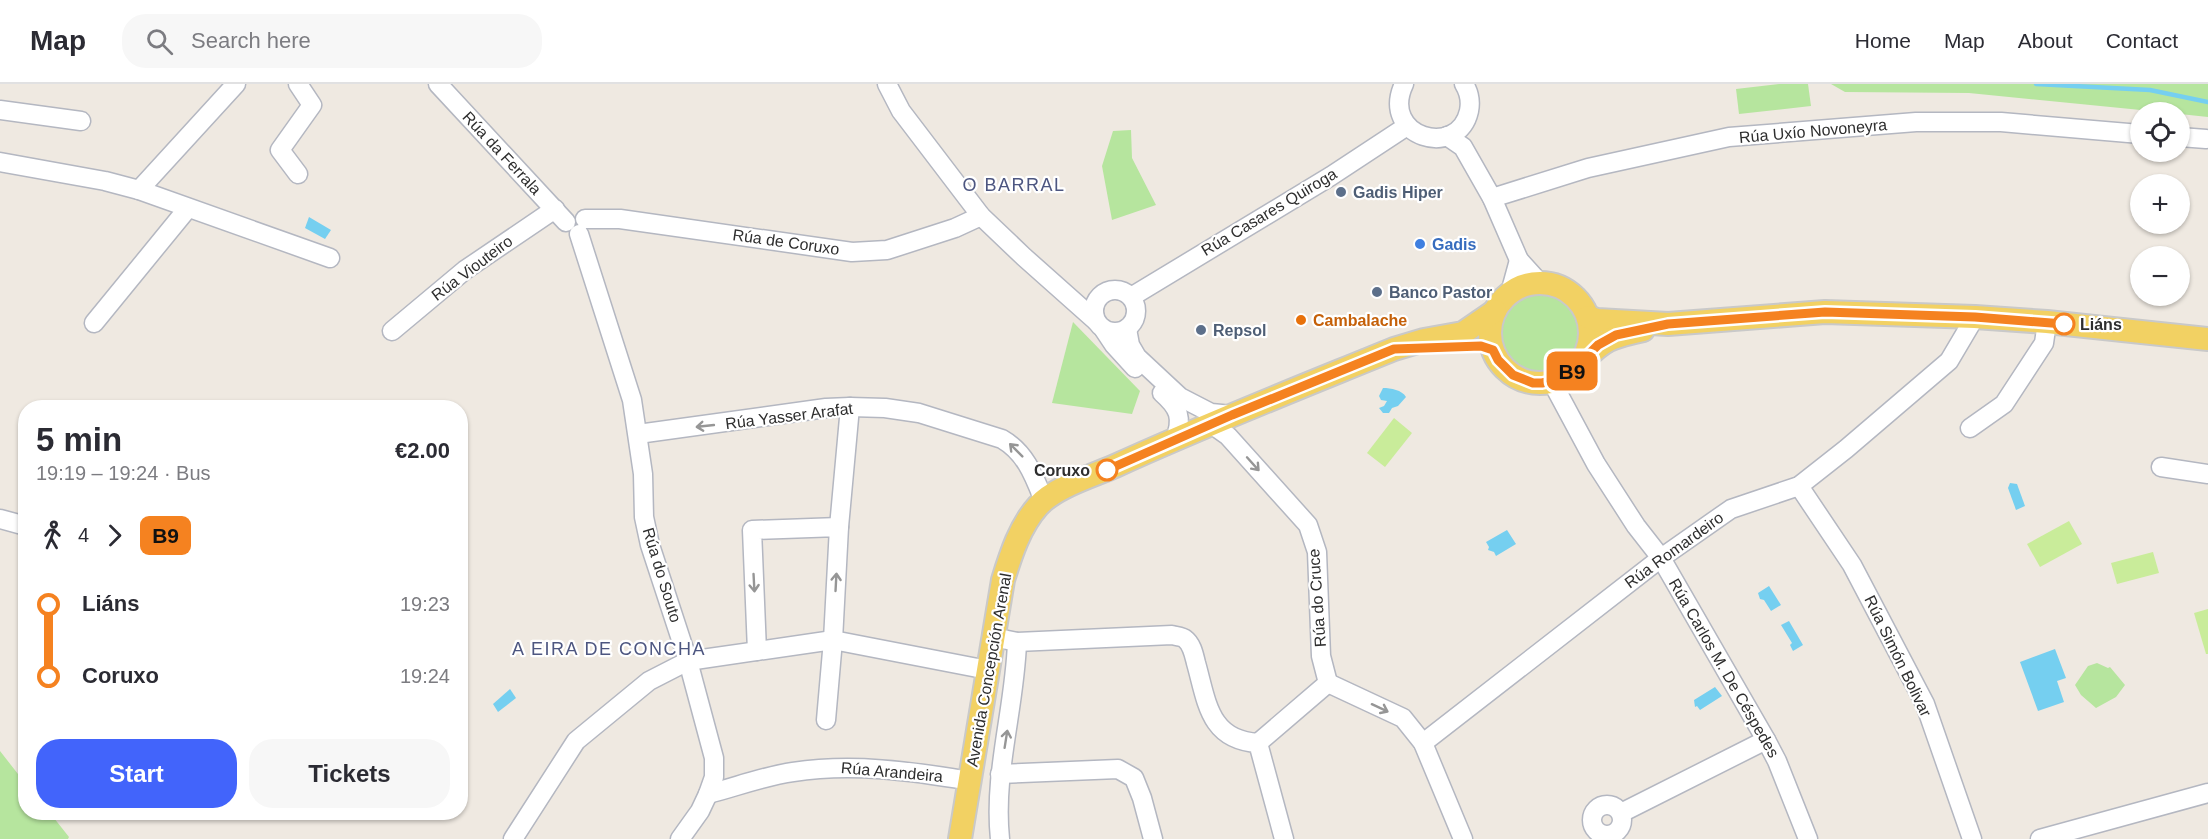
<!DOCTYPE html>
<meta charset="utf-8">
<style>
:root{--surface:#fff;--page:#f7f7f7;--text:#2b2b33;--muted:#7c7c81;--line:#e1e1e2;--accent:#4264fb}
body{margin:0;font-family:Arial,sans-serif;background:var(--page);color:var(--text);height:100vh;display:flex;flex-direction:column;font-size:22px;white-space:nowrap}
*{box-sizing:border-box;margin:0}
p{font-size:20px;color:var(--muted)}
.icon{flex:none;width:33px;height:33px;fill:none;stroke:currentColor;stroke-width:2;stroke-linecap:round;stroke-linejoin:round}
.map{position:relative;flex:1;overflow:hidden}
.side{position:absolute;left:18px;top:316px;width:450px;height:420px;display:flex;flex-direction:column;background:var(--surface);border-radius:24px;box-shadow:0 2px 4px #0004}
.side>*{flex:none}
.badge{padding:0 12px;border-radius:9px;font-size:21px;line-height:39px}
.controls{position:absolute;left:2130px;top:18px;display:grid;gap:12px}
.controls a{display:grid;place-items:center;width:60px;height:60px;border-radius:50%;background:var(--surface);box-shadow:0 2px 4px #0004;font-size:30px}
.map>.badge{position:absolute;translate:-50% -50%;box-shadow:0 0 0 3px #fff}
.legs{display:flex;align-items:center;gap:9px;height:66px;padding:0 18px;font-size:20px}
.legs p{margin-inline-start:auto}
.head{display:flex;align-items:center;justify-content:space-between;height:102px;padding:0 18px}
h1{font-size:33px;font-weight:800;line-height:45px}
.cta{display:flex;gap:12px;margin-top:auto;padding:12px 18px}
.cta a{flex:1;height:69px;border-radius:24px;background:var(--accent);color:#fff;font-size:24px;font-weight:800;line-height:69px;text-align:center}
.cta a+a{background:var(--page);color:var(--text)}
ul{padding:0 18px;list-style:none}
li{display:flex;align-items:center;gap:21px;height:72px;font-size:22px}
li i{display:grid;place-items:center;width:9px;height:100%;margin:0 8px;background:currentColor}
li i::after{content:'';width:15px;height:15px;margin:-8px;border:4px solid;border-radius:50%;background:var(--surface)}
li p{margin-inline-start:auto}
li:first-child i{background:linear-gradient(#0000 50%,currentColor 0)}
li:last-child i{background:linear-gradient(currentColor 50%,#0000 0)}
header{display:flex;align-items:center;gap:36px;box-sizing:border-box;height:84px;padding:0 30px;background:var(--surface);border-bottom:2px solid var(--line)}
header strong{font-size:28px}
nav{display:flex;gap:33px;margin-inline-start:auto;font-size:21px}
.search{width:420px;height:54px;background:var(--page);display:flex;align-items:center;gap:15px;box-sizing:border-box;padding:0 21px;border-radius:24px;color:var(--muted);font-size:22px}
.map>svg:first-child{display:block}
.green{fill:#b6e59e}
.pitch{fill:#c9ec9a}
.water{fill:#75cff0}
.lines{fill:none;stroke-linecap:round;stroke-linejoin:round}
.stream{stroke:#75cff0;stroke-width:4.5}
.minor-casing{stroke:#b4b7c1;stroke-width:21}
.major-casing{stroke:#c9c9c9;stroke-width:26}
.minor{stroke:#fff;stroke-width:18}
.major{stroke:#f2d163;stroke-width:22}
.oneway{stroke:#969696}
.line-1-casing{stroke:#fff;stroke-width:14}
.line-1{stroke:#f58220;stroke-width:9}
.service-dot{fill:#5c6f8a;stroke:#fff;stroke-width:2}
.shop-dot{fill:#3f7fe0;stroke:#fff;stroke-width:2}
.food-dot{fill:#e8710a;stroke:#fff;stroke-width:2}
.stop-1-dot{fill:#fff;stroke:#f58220;stroke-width:3}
.labels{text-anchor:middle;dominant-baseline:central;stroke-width:4.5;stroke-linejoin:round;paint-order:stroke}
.street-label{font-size:16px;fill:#2e2e2e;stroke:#fff}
.service-label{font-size:16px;font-weight:bold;fill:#4e5e75;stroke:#fff;text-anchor:start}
.shop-label{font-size:16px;font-weight:bold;fill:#366cbe;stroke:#fff;text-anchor:start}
.food-label{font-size:16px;font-weight:bold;fill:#c56008;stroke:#fff;text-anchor:start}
.stop-label{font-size:16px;font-weight:bold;fill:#2e2e2e;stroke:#fff;text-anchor:start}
.neighbourhood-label{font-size:18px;letter-spacing:1.5px;fill:#4d5680;stroke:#fff}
</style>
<header>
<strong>Map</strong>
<div class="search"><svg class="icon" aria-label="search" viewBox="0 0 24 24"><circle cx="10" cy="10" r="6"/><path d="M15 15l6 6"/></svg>Search here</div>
<nav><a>Home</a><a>Map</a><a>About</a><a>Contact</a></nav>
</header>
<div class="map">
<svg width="2208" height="755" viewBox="0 0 2208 755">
<rect width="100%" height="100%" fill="#efe9e1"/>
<!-- green -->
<g class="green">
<polygon points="1779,0 1808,0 1811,22 1739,30 1736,5"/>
<polygon points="1831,0 2208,0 2208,33 2180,30 2180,28 2161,28 1969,9 1845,8"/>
<polygon points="1131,46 1132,74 1156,121 1112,136 1102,82 1113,47"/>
<circle cx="1540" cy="250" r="41"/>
<polygon points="1073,238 1140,307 1132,330 1052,319"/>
<polygon points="2097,579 2108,584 2110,583 2125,601 2116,613 2096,624 2081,611 2075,601 2088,582"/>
<polygon points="0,667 25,699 26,729 50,729 69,753 68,755 0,755"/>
</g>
<!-- pitch -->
<g class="pitch">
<polygon points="1394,334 1412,349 1385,383 1367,369"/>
<polygon points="2069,437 2082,460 2040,483 2027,460"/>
<polygon points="2153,468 2159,489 2117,500 2111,479"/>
<polygon points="2208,525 2208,570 2206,570 2194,529"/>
</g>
<!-- water -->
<g class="water">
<polygon points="309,133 331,146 325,155 305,144"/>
<path d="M 1383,304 C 1391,304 1402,306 1406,313 L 1398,322 L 1392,324 L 1389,329 L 1383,329 L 1379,324 L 1384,322 L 1387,317 L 1381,316 L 1379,312 Z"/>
<polygon points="2010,399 2017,400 2025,422 2016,426 2008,404"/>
<polygon points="1507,446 1516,460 1496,472 1494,468 1488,466 1489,463 1486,458"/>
<polygon points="1769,502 1781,521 1771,527 1764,516 1760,515 1758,509"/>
<polygon points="1789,537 1803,561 1793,567 1790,561 1792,559 1781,541"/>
<polygon points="2055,565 2066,594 2057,597 2064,618 2038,627 2020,578"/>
<polygon points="1715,603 1722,612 1700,626 1697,622 1695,623 1694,616"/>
<polygon points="510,605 516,614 498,628 493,620"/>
</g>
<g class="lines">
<!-- stream -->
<polyline class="stream" points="2036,0 2150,6 2208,18"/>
<defs>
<g id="minor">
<polyline points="298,0 312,21 280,66 298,90"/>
<polyline points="438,0 566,138"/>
<polyline points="887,0 901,27 981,132 1024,173 1096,237"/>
<path d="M 1404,0 C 1379,53 1458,76 1469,27 C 1471,17 1469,8 1464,0"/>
<polyline points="0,26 81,37"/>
<polyline points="1447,52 1463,63 1492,114 1519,176 1539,198"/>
<polyline points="2180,53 2206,55"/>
<polyline points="0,78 105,97 139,106 330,174"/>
<polyline points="139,106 236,0"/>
<polyline points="1492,114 1588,84 1729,53 1916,38 2001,38 2140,50"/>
<polyline points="585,135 620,135 852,168 887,166 955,144 981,132"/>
<polyline points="579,150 632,316 643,390 644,433 650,461 688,577 714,674 714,693 708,710 700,727 680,755"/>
<circle cx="1115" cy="227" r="21"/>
<polyline points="1510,209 1519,176"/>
<polyline points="1131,213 1331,92 1407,42"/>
<polyline points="94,239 188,124"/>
<polyline points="1127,245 1130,261 1137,273 1180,313 1211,329 1232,331"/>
<polyline points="1104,246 1114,261 1135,284"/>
<polyline points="392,247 465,186 555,125"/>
<polyline points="1552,298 1596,380 1636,442 1661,474 1766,656 1777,677 1808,755"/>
<path d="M 1162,309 C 1179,324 1183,334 1175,355"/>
<polyline points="1211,340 1228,352 1308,441 1317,468 1321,572 1328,599"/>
<polyline points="1970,344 2004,320 2044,259 2047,238"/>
<path d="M 638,350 L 826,324 L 850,323 L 885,324 L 919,329 L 1002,355 C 1026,369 1034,392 1044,417"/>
<polyline points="2161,383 2208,390"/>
<polyline points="1799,402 1852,481 1925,620 1972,755"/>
<polyline points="0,435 26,442"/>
<polyline points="839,443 850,323"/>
<path d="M 993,553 L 1017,558 L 1172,551 C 1175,552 1182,552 1185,555 C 1192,560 1194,571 1196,579 C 1207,618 1209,656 1258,659 L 1284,755"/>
<polyline points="757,567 752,446 839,443 833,556 826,636"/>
<polyline points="1328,599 1403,634 1423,659 1463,755"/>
<polyline points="1258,659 1328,599"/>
<polyline points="1423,659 1661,474 1731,425 1799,402 1846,365 1949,277 1975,233"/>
<polyline points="1000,690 1118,685 1134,694 1142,714 1153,755"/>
<path d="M 708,710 C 736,703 764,692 793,688 C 852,679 911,687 970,697"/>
<circle cx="1607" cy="736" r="15"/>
<polyline points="1621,729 1766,656"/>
<polyline points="513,755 576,657 649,597 688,577 833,556 988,586"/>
<path d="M 1000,755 C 993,689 1015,624 1017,558"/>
<polyline points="2040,755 2208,709"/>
</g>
<g id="major">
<circle cx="1540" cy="249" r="50"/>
<polyline points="1588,233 1597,236 1668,240 1825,228 1975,233 2047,238 2208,255"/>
<path d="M 1584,276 C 1606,253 1614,253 1643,246"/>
<path d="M 960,755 L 1003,496 C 1011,470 1020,442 1038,422 C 1055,403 1092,392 1115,382 C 1207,340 1301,303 1394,265 L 1424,256 L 1463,249 L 1495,227"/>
</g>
</defs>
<!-- minor casing -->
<use href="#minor" class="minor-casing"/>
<!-- major casing -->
<use href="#major" class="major-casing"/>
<!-- minor -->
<use href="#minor" class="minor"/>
<!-- major -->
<use href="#major" class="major"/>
</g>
<!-- one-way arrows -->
<defs><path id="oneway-shaft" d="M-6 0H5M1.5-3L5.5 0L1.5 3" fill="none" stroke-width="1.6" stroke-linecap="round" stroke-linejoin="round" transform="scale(1.5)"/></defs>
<g class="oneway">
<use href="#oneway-shaft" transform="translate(705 342) rotate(174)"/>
<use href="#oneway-shaft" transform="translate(1016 366) rotate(-135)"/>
<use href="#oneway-shaft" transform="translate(1253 380) rotate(48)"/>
<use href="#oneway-shaft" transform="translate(836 498) rotate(-87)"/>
<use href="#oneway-shaft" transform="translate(754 499) rotate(87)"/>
<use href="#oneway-shaft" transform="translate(1380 624) rotate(25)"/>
<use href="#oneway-shaft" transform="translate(1006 655) rotate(-81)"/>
</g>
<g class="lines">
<defs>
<polyline id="line-1" points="1107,386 1232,331 1394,265 1481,262 1493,266 1498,276 1513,291 1533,299 1542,299 1560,295 1568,291 1598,261 1616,251 1668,240 1825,228 1975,233 2064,240"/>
</defs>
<!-- line-1 casing -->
<use href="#line-1" class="line-1-casing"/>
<!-- line-1 -->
<use href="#line-1" class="line-1"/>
</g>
<!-- markers -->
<g class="service-dot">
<circle cx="1341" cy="108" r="6"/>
<circle cx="1377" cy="208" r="6"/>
<circle cx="1201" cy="246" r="6"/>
</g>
<circle class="shop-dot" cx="1420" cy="160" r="6"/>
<circle class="food-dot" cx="1301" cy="236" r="6"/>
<g class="stop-1-dot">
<circle cx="2064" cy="240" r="10"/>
<circle cx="1107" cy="386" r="10"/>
</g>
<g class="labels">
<!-- street labels -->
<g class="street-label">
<text transform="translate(1813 47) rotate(-5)">Rúa Uxío Novoneyra</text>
<text transform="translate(502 69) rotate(47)">Rúa da Ferrala</text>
<text transform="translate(1269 128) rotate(-31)">Rúa Casares Quiroga</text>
<text transform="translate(786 158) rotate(8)">Rúa de Coruxo</text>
<text transform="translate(472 184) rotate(-37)">Rúa Viouteiro</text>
<text transform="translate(789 332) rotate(-7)">Rúa Yasser Arafat</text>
<text transform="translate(1674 466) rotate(-36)">Rúa Romardeiro</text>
<text transform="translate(662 491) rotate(73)">Rúa do Souto</text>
<text transform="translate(1317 514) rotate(-94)">Rúa do Cruce</text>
<text transform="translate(1898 572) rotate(64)">Rúa Simón Bolivar</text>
<text transform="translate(1724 584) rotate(60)">Rúa Carlos M. De Céspedes</text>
<text transform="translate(989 586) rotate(-80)">Avenida Concepción Arenal</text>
<text transform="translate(892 688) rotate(5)">Rúa Arandeira</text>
</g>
<!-- service labels -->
<g class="service-label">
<text x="1353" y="108">Gadis Hiper</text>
<text x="1389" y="208">Banco Pastor</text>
<text x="1213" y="246">Repsol</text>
</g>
<!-- shop labels -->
<g class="shop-label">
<text x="1432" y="160">Gadis</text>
</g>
<!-- food labels -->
<g class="food-label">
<text x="1313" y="236">Cambalache</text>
</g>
<!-- stop labels -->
<g class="stop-label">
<text x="2080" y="240">Liáns</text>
<text x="1090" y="386" text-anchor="end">Coruxo</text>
</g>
<!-- neighbourhood labels -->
<g class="neighbourhood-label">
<text x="1014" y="101">O BARRAL</text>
<text x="609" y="565">A EIRA DE CONCHA</text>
</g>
</g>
</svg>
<div class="controls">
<a><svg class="icon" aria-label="locate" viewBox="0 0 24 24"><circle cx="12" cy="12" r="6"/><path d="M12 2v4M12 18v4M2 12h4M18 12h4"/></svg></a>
<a>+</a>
<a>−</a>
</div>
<b class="badge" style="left:1572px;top:287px;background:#f58220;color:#111">B9</b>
<section class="side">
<div class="head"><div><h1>5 min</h1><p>19:19 – 19:24 · Bus</p></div><b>€2.00</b></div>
<div class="legs"><svg class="icon" aria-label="walk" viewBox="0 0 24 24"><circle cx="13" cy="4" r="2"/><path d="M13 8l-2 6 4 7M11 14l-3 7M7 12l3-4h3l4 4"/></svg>4<svg class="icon" aria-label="forward" viewBox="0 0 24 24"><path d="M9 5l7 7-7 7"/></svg><b class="badge" style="background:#f58220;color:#111">B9</b></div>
<ul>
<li><i style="color:#f58220"></i><b>Liáns</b><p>19:23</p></li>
<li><i style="color:#f58220"></i><b>Coruxo</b><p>19:24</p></li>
</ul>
<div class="cta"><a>Start</a><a>Tickets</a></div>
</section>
</div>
